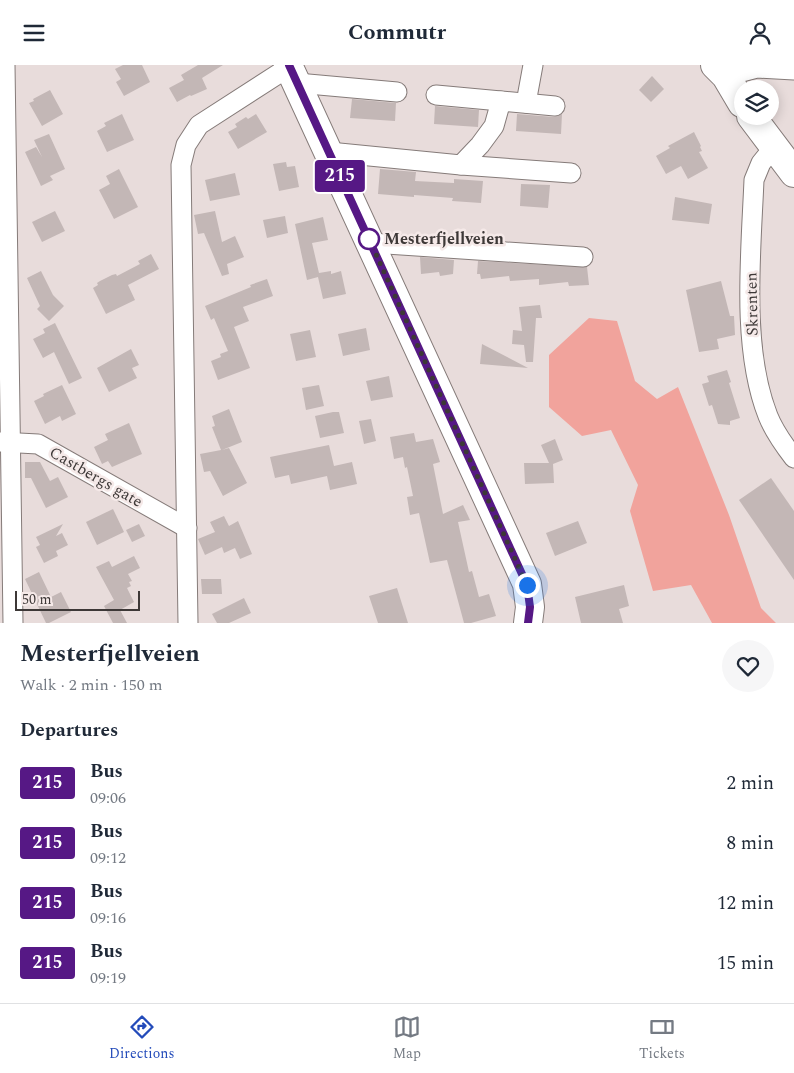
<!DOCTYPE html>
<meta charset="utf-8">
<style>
:root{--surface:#fff;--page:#f6f6f7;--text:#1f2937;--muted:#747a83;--line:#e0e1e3;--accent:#234bba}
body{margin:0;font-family:Spectral,serif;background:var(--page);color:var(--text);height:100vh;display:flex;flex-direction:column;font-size:19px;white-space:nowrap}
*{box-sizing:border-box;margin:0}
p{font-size:16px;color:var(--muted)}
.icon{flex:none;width:28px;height:28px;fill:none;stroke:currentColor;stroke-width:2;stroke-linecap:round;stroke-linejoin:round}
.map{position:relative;height:558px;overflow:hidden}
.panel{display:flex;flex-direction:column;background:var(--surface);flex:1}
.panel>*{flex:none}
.badge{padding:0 10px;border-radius:4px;font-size:18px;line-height:32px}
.controls{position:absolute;left:734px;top:15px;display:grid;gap:10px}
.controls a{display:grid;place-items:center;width:45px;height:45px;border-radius:50%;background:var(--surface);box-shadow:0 2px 12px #0003;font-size:25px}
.scale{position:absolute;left:15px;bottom:12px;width:125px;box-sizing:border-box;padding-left:5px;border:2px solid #3d3837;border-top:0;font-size:14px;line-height:18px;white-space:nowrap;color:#3d3837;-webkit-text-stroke:4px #f5e9e8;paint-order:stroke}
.you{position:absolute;width:25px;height:25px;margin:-12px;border:4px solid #fff;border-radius:50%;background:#1a73e8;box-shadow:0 0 0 8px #1a73e833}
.map>.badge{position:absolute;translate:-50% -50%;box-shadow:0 0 0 2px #fff}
h2{padding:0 20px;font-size:19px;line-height:45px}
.round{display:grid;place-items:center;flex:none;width:52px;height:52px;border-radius:26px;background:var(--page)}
.overview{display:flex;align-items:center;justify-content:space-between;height:85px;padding:0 20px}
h1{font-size:24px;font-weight:700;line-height:38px}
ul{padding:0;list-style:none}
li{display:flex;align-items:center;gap:15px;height:60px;padding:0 20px}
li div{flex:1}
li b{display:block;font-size:19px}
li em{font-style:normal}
li .badge{min-width:55px;font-weight:700;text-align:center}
header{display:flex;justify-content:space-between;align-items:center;height:65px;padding:0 20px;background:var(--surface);font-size:22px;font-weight:700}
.menu{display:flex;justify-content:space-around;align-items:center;height:70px;border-top:1px solid var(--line);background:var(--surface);font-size:14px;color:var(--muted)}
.menu a{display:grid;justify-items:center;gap:2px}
.menu .active{color:var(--accent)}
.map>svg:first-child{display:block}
.green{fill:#f1a39c}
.building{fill:#c3b7b6}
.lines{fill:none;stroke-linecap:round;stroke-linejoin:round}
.minor-casing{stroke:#857b79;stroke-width:21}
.secondary-casing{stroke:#857b79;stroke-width:30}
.minor{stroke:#fff;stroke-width:19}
.secondary{stroke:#fff;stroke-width:28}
.line-casing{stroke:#fff;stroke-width:11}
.line{stroke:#561885;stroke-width:8}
.walk{stroke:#3d3837;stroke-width:5;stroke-dasharray:0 9}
.stop-dot{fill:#fff;stroke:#561885;stroke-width:2.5}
.labels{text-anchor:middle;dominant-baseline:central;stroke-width:5;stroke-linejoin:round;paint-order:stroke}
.stop-label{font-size:16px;font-weight:bold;fill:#3d3837;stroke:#f5e9e8;text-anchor:start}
.street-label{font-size:16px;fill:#3d3837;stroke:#f5e9e8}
</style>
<header><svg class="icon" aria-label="menu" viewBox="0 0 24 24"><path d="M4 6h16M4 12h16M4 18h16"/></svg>Commutr<svg class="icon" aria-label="person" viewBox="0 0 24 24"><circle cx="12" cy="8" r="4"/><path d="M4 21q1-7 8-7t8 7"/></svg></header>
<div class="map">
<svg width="794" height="558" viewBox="0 0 794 558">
<rect width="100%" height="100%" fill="#e8dcdb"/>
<!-- green -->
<polygon class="green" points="589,253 617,256 635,316 657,334 678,322 729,450 761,543 776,558 712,558 691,520 653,526 630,446 638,420 611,365 582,371 549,342 549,290"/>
<!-- building -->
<g class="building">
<polygon points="123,0 142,0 150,17 124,31 116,17 121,14 115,4"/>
<polygon points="198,0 223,0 202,13 207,24 191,31 190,30 177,37 169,23 184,15 181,10"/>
<polygon points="652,11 664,24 651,37 639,25"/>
<polygon points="50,25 63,49 42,61 29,38 34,36 33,34"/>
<polygon points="352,34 396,38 395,56 350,53"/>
<polygon points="435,41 479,45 478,62 434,59"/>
<polygon points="122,49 134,75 107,87 97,66 106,61 104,58"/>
<polygon points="256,49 267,67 238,84 228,67 237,62 235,59 246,52 248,54"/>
<polygon points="517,49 554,52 562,49 561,69 516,66"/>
<polygon points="694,67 701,81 700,82 702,86 699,87 708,103 688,114 681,101 666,109 656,91 670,83 668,81"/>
<polygon points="49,69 65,104 50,111 53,115 41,121 25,87 36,82 42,92 34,75"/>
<polygon points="286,97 287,102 295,101 299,122 279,126 273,99"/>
<polygon points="119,104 138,142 114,154 99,125 110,119 106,111"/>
<polygon points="380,104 416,107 415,116 454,118 454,114 483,116 481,138 452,136 453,133 414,130 414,132 378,129"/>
<polygon points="235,108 240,130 210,136 205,115"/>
<polygon points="521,119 550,120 548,143 520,141"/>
<polygon points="675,132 712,139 709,159 672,155"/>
<polygon points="55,146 65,166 42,177 32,157"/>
<polygon points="215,146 222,177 235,171 244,192 227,199 229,209 222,211 204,168 198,169 194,150"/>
<polygon points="285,151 288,168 267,173 263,155"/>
<polygon points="323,152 328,175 312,178 319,208 331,206 331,209 341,206 346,229 323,234 318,212 307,215 295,159"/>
<polygon points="151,189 159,204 128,220 135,235 106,249 93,223 98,220 97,218 100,216 112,210 116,209 117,211 140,199 138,196"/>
<polygon points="420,192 454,195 453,209 440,211 439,207 421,209"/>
<polygon points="478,196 587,202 589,220 569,221 568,217 539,220 539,214 510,216 509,211 481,214 480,209 477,209"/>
<polygon points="41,206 53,230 64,241 49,256 37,244 40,241 27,213"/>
<polygon points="267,214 273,231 243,242 249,256 234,262 250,303 218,315 211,296 221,292 220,289 228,286 214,253 211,255 205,241 251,222 250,220"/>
<polygon points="721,216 730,251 734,251 735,270 717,274 719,284 699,287 686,225"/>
<polygon points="540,240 542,253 536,253 533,297 526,297 524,280 512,279 513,265 522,266 519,242"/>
<polygon points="55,258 82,313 69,319 54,287 43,293 33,274 45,268 43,264"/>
<polygon points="366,263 370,285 343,291 338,269"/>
<polygon points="310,265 316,292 296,296 290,269"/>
<polygon points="482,279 528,303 480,299"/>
<polygon points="131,284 139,300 132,303 137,313 109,327 97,303"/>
<polygon points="727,305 731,317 729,318 740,353 730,356 730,360 718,359 712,340 709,341 702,319 709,317 707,311"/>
<polygon points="389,311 393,332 371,336 366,316"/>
<polygon points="62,320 76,349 62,356 60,351 45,359 34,336 44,331 43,329"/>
<polygon points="319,320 324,341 306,345 302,323"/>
<polygon points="229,344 242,377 222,385 229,383 247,418 223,431 210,406 204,407 200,389 221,385 212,362 215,361 212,351"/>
<polygon points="333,347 339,347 344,368 320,373 315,351"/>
<polygon points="371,354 376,376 364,379 359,356"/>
<polygon points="129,358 142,389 112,402 108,396 102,399 94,382 108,375 105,369"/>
<polygon points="414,368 416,377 433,374 440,397 433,399 443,449 463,440 470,455 458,457 469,507 472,506 479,532 489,529 496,551 471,558 464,558 447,495 430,498 419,448 410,450 407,432 413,431 407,402 405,403 403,392 394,394 390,372"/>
<polygon points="555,374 563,395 553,399 554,418 525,419 524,398 549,398 541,380"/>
<polygon points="329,380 334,401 352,397 357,419 330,425 327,411 291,419 289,410 275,413 270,392"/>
<polygon points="25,397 40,397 50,416 58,412 68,432 46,443 31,413 25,413"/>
<polygon points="771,413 794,446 794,515 739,435"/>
<polygon points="113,444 124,467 97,480 86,457"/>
<polygon points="224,451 229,461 238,456 252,489 240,494 235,483 224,488 222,482 205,490 198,474 215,467 210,457"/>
<polygon points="578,456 587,478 555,491 546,468"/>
<polygon points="63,459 56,471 62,468 68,480 56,486 58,491 44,498 36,482 40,480 36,472"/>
<polygon points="139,459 145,471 132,477 126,465"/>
<polygon points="134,491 140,503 128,509 132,516 129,517 131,521 127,523 134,537 120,545 127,558 113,558 104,541 114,535 96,502 109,496 112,502"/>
<polygon points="39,507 51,532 61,527 71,547 49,558 46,558 25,514"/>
<polygon points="201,514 221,514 222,529 202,529"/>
<polygon points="624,520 629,541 619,544 623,558 581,558 575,532"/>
<polygon points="397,523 408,558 378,558 369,531"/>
<polygon points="244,533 251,548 229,558 217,558 212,549"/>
</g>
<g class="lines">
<defs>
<g id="minor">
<polyline points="5,0 13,558"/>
<polyline points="726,11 757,3 794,5"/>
<polyline points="297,18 397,27"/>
<polyline points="436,30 555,41"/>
<polyline points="526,38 533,0"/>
<path d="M 774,82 L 761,98 L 754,115 C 751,188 741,283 768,351 C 774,366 784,380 794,393"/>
<polyline points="329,87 461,100 571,108"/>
<polyline points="461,100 480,80 494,61 501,36"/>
<polyline points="371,178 583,192"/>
<polyline points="0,377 38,379 187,463"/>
<polyline points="188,558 181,100 186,80 199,60 289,2"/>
</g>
<g id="secondary">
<polyline points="288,0 527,519 530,542 528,558"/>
<polyline points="715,0 726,11 742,38"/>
<polyline points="751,51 794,108"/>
</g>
</defs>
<!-- minor casing -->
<use href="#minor" class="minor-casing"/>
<!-- secondary casing -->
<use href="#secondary" class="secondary-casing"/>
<!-- minor -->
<use href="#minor" class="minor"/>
<!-- secondary -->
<use href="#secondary" class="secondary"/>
</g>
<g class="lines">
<defs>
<polyline id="line" points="289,0 527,520 530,542 528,558"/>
</defs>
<!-- line casing -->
<use href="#line" class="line-casing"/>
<!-- line -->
<use href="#line" class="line"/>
<!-- walk -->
<polyline class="walk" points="369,174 527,520"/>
</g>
<!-- markers -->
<circle class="stop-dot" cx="369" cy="174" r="10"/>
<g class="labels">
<!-- stop labels -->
<g class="stop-label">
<text x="384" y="174">Mesterfjellveien</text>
</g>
<!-- street labels -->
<g class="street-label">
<text transform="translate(752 239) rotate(-91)">Skrenten</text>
<text transform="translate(96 412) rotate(30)">Castbergs gate</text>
</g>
</g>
</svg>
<div class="controls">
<a><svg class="icon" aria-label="layers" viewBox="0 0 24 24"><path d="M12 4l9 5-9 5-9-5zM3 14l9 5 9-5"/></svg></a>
</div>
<div class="scale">50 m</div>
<div class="you" style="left:527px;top:520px"></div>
<b class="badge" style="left:340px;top:111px;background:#561885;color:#fff">215</b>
</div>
<section class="panel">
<div class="overview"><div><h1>Mesterfjellveien</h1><p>Walk · 2 min · 150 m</p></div><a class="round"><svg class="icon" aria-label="heart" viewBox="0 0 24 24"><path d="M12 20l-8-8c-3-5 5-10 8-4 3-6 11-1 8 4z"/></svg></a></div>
<h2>Departures</h2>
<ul>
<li><span class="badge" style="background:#561885;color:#fff">215</span><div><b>Bus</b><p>09:06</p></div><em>2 min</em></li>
<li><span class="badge" style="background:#561885;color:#fff">215</span><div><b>Bus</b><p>09:12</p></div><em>8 min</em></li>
<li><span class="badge" style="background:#561885;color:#fff">215</span><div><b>Bus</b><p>09:16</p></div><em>12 min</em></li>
<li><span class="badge" style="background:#561885;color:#fff">215</span><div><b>Bus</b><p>09:19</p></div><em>15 min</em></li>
</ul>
</section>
<nav class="menu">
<a class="active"><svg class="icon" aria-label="directions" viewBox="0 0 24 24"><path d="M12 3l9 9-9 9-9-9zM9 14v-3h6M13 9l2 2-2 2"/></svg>Directions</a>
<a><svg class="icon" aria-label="map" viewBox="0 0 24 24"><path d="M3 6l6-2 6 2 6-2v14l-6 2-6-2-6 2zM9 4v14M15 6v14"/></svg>Map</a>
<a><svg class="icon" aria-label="tickets" viewBox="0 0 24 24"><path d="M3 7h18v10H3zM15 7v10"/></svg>Tickets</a>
</nav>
